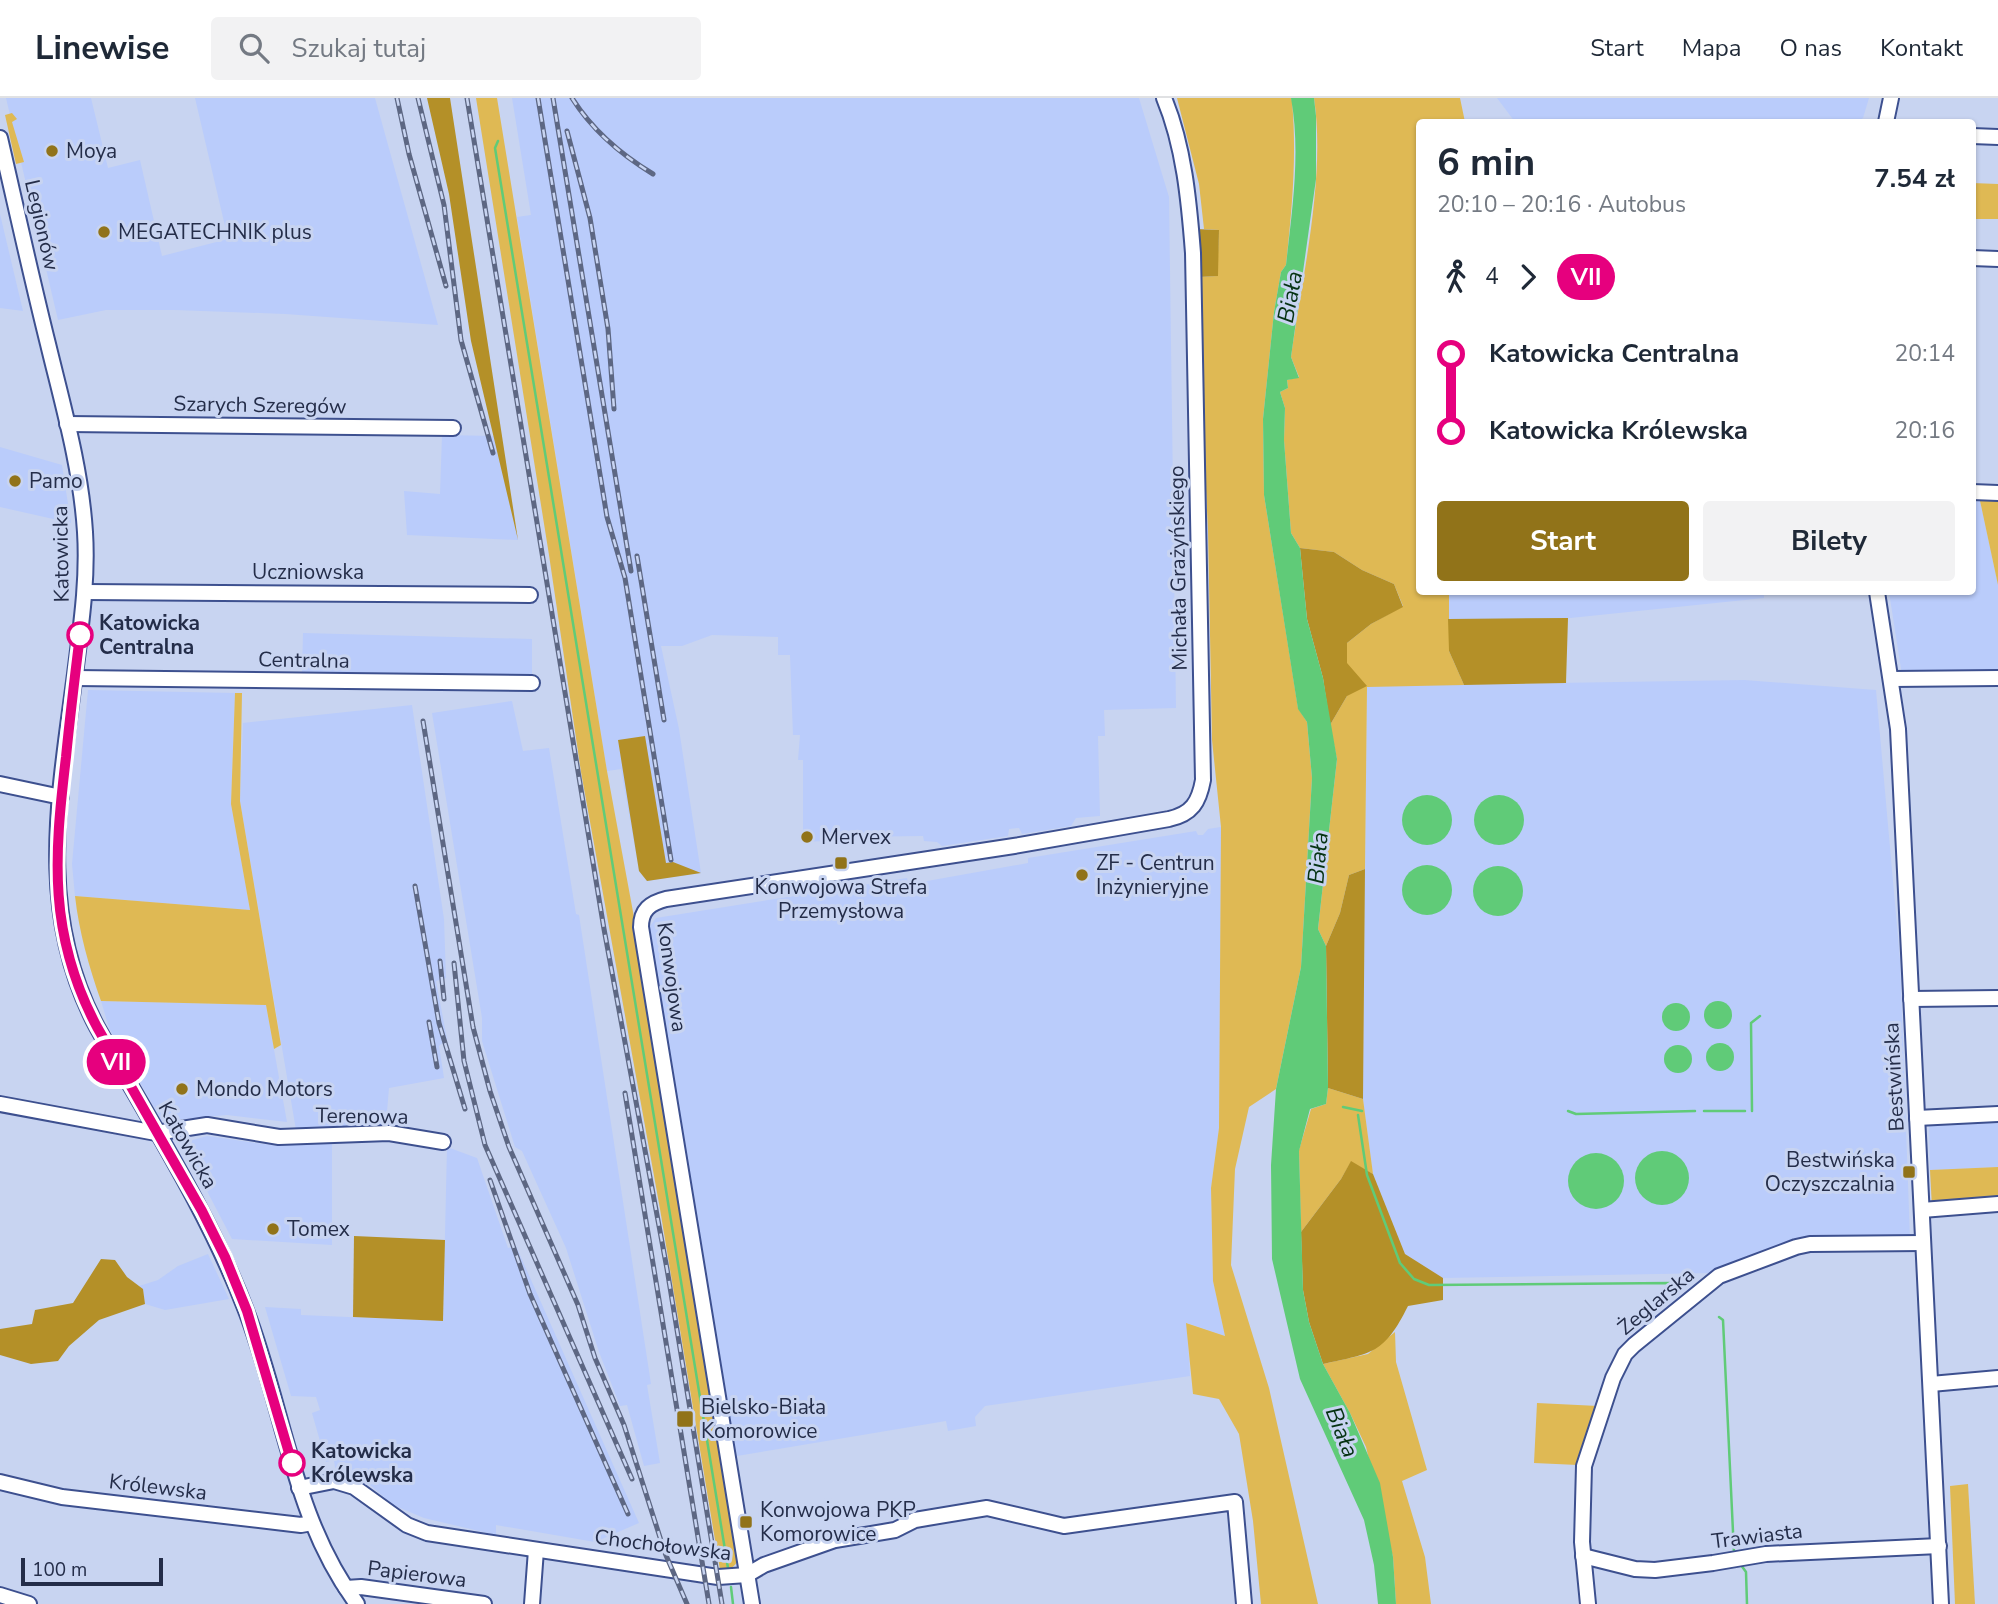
<!DOCTYPE html>
<html lang="pl">
<meta charset="utf-8">
<style>
:root{--surface:#fff;--page:#f2f2f3;--text:#1f2937;--muted:#747a83;--line:#e0e1e3;--accent:#917319}
body{margin:0;font-family:"Nunito Sans",sans-serif;background:var(--page);color:var(--text);height:100vh;display:flex;flex-direction:column;font-size:26px;white-space:nowrap}
*{box-sizing:border-box;margin:0}
p{font-size:23px;color:var(--muted)}
.icon{flex:none;width:38px;height:38px;fill:none;stroke:currentColor;stroke-width:2;stroke-linecap:round;stroke-linejoin:round}
.map{position:relative;flex:1;overflow:hidden}
.sheet{position:absolute;left:1416px;top:21px;width:560px;height:476px;display:flex;flex-direction:column;background:var(--surface);border-radius:7px;box-shadow:0 2px 5px #0004}
.sheet>*{flex:none}
.badge{padding:0 14px;border-radius:23px;font-size:24px;line-height:46px}
.scale{position:absolute;left:21px;bottom:18px;width:142px;box-sizing:border-box;padding-left:7px;border:4px solid #242d49;border-top:0;font-size:19px;line-height:24px;white-space:nowrap;color:#242d49;-webkit-text-stroke:5px #c8d4f1;paint-order:stroke}
.map>.badge{position:absolute;translate:-50% -50%;box-shadow:0 0 0 4px #fff}
.legs{display:flex;align-items:center;gap:10px;height:77px;padding:0 21px;font-size:23px}
.legs p{margin-inline-start:auto}
.headline{display:flex;align-items:center;justify-content:space-between;height:119px;padding:0 21px}
h1{font-size:38px;font-weight:700;line-height:52px}
.primary-button{display:flex;gap:14px;margin-top:auto;padding:14px 21px}
.primary-button a{flex:1;height:80px;border-radius:7px;background:var(--accent);color:#fff;font-size:28px;font-weight:700;line-height:80px;text-align:center}
.primary-button a+a{background:var(--page);color:var(--text)}
ul{padding:0 21px;list-style:none}
li{display:flex;align-items:center;gap:24px;height:77px;font-size:26px}
li i{display:grid;place-items:center;width:10px;height:100%;margin:0 9px;background:currentColor}
li i::after{content:'';width:18px;height:18px;margin:-9px;border:5px solid;border-radius:50%;background:var(--surface)}
li p{margin-inline-start:auto}
li:first-child i{background:linear-gradient(#0000 50%,currentColor 0)}
li:last-child i{background:linear-gradient(currentColor 50%,#0000 0)}
header{display:flex;align-items:center;gap:42px;box-sizing:border-box;height:98px;padding:0 35px;background:var(--surface);border-bottom:2px solid var(--line)}
header strong{font-size:33px}
nav{display:flex;gap:38px;margin-inline-start:auto;font-size:24px}
.search{width:490px;height:63px;background:var(--page);display:flex;align-items:center;gap:18px;box-sizing:border-box;padding:0 24px;border-radius:7px;color:var(--muted);font-size:26px}
.map>svg:first-child{display:block}
.built{fill:#baccfb}
.green{fill:#dfb954}
.forest{fill:#b49028}
.water{fill:#60cb78}
.lines{fill:none;stroke-linecap:round;stroke-linejoin:round}
.stream{stroke:#60cb78;stroke-width:2.5}
.minor-casing{stroke:#3d508f;stroke-width:18}
.minor{stroke:#fff;stroke-width:14}
.rail-casing{stroke:#5d6783;stroke-width:5}
.rail{stroke:#c8d4f1;stroke-width:2.5;stroke-dasharray:8;stroke-linecap:butt}
.line-1-casing{stroke:#fff;stroke-width:16}
.line-1{stroke:#e6007e;stroke-width:10}
.poi-dot{fill:#917319;stroke:#c8d4f1;stroke-width:2.5}
.stop-1-dot{fill:#fff;stroke:#e6007e;stroke-width:3.5}
.labels{text-anchor:middle;dominant-baseline:central;stroke-width:6;stroke-linejoin:round;paint-order:stroke}
.poi-label{font-size:21px;fill:#242d49;stroke:#c8d4f1;text-anchor:start}
.street-label{font-size:21px;fill:#242d49;stroke:#c8d4f1}
.stop-label{font-size:21px;font-weight:bold;fill:#242d49;stroke:#c8d4f1;text-anchor:start}
.water-label{font-size:23px;font-style:italic;fill:#063313;stroke:#c8d4f1}
</style>
<header>
<strong>Linewise</strong>
<div class="search"><svg class="icon" aria-label="search" viewBox="0 0 24 24"><circle cx="10" cy="10" r="6"/><path d="M15 15l6 6"/></svg>Szukaj tutaj</div>
<nav><a>Start</a><a>Mapa</a><a>O nas</a><a>Kontakt</a></nav>
</header>
<div class="map">
<svg width="1998" height="1506" viewBox="0 0 1998 1506">
<rect width="100%" height="100%" fill="#c8d4f1"/>
<!-- built -->
<g class="built">
<polygon points="6,0 91,0 108,70 140,62 162,158 228,141 195,0 375,0 438,227 285,216 175,212 106,212 58,222"/>
<polygon points="512,0 1139,0 1169,99 1176,610 1104,612 1105,638 1098,638 1100,718 1076,720 1071,728 1022,736 1019,730 1009,731 1008,738 942,748 937,744 924,743 923,738 848,739 845,742 803,744 803,662 798,662 800,637 793,637 790,557 778,557 778,539 712,537 682,548 661,548 679,631 701,775 647,783 639,773 621,671 607,673 517,119 531,117"/>
<polygon points="1497,0 1869,0 1863,20 1857,24 1515,24"/>
<polygon points="0,116 23,213 0,210"/>
<polygon points="442,337 495,338 518,442 407,437 404,393 440,396"/>
<polygon points="0,349 62,367 71,425 0,409"/>
<polygon points="1979,398 1998,487 1998,575 1902,577 1889,494 1972,494 1972,399"/>
<polygon points="1449,494 1764,494 1764,500 1551,522 1448,521"/>
<polygon points="303,535 532,541 532,580 302,575"/>
<polygon points="1744,582 1876,592 1900,862 1910,1141 1849,1143 1712,1175 1443,1180 1405,1156 1373,1076 1363,1001 1367,588"/>
<polygon points="88,592 235,595 231,706 250,812 75,798 72,766"/>
<polygon points="512,603 523,653 549,650 576,816 579,817 651,1286 647,1287 660,1365 644,1368 627,1307 620,1308 599,1254 566,1150 522,1053 515,1049 482,943 482,920 432,615"/>
<polygon points="412,607 444,821 446,880 436,883 447,941 439,948 444,980 389,990 386,1026 381,1030 296,1032 240,703 243,625"/>
<polygon points="1221,729 1219,1030 1211,1090 1213,1183 1225,1238 1187,1225 1190,1278 985,1308 975,1319 976,1328 948,1333 946,1323 737,1358 648,831 656,820 907,780 910,792 917,790 916,785 1028,765 1028,760 1196,733 1198,737 1203,737 1208,731"/>
<polygon points="101,903 266,907 287,1024 227,1017 162,1023 109,930"/>
<polygon points="1998,1021 1998,1069 1930,1072 1929,1024"/>
<polygon points="207,1038 277,1048 332,1044 332,1147 232,1141 182,1045"/>
<polygon points="447,1049 477,1060 508,1150 516,1148 639,1425 595,1444 496,1427 496,1437 424,1420 393,1407 363,1381 335,1370 334,1362 326,1364 312,1315 320,1312 316,1299 291,1298 265,1209 301,1211 301,1217 443,1223"/>
<polygon points="208,1156 229,1201 165,1212 145,1206 143,1191 139,1188 158,1182 178,1168"/>
</g>
<!-- green -->
<g class="green">
<path d="M 476,0 L 497,0 L 607,673 L 636,830 L 740,1457 C 736,1469 732,1471 720,1472 L 660,1111 L 581,674 L 549,457 Z"/>
<path d="M 1177,0 L 1291,0 L 1292,3 C 1297,58 1292,111 1286,167 L 1281,174 L 1274,214 L 1263,321 L 1264,397 L 1298,610 L 1307,624 L 1312,680 L 1301,869 L 1276,991 L 1249,1009 L 1235,1071 L 1231,1167 L 1269,1290 L 1318,1506 L 1261,1506 L 1253,1423 L 1239,1336 L 1219,1301 L 1193,1296 L 1186,1225 L 1225,1238 L 1213,1183 L 1211,1090 L 1219,1030 L 1221,729 L 1212,642 L 1208,432 L 1202,314 L 1198,179 L 1217,178 L 1219,132 L 1204,131 L 1199,86 Z"/>
<path d="M 1314,0 L 1460,0 L 1465,24 L 1419,24 L 1419,494 L 1449,494 L 1449,553 L 1464,587 L 1367,589 L 1365,771 L 1349,777 L 1340,815 L 1326,848 L 1318,831 L 1337,661 L 1330,627 L 1347,598 L 1347,545 L 1371,526 L 1403,508 L 1394,486 L 1362,472 L 1334,454 L 1300,450 L 1291,435 L 1284,342 L 1285,310 L 1280,294 L 1288,290 L 1287,282 L 1299,279 L 1291,259 C 1302,179 1326,80 1314,0 Z"/>
<polygon points="12,15 17,21 12,24 24,64 16,66 5,17"/>
<polygon points="1972,85 1998,86 1998,121 1972,121"/>
<polygon points="1979,398 1998,400 1998,487"/>
<path d="M 235,595 L 242,595 L 240,703 L 281,947 L 274,951 L 266,907 L 101,903 C 89,869 79,834 75,798 L 250,812 L 231,706 Z"/>
<polygon points="1328,990 1363,1001 1373,1076 1351,1064 1341,1081 1301,1134 1299,1052 1311,1011 1326,1006"/>
<polygon points="1998,1069 1998,1104 1932,1110 1930,1072"/>
<polygon points="1395,1234 1396,1264 1427,1372 1402,1383 1425,1459 1431,1506 1396,1506 1393,1459 1366,1349 1350,1315 1323,1266 1368,1256"/>
<polygon points="1537,1305 1598,1308 1578,1367 1534,1365"/>
<polygon points="1968,1386 1975,1506 1955,1506 1950,1388"/>
</g>
<!-- forest -->
<g class="forest">
<polygon points="427,0 450,0 518,442 471,243 449,96"/>
<polygon points="1196,131 1219,132 1218,178 1198,179"/>
<polygon points="1300,450 1334,454 1362,472 1394,486 1403,509 1371,526 1347,545 1347,565 1367,588 1347,598 1330,627 1323,580 1307,521"/>
<polygon points="1568,520 1566,585 1464,587 1449,553 1448,521"/>
<polygon points="645,638 666,765 673,764 701,775 647,783 639,773 618,642"/>
<polygon points="1365,771 1363,1001 1328,990 1326,848 1340,815 1349,777"/>
<path d="M 1351,1063 L 1373,1076 L 1405,1156 L 1443,1180 L 1443,1202 L 1408,1208 C 1384,1256 1373,1255 1323,1266 L 1309,1224 L 1303,1192 L 1301,1134 L 1341,1081 Z"/>
<polygon points="354,1138 445,1142 443,1223 353,1219"/>
<polygon points="101,1161 115,1162 127,1179 143,1191 145,1206 99,1222 69,1248 58,1263 31,1266 0,1257 0,1231 32,1226 35,1212 73,1205"/>
</g>
<!-- water -->
<g class="water">
<path d="M 1291,0 L 1314,0 L 1316,18 L 1316,81 L 1291,259 L 1299,280 L 1287,282 L 1288,290 L 1280,294 L 1285,310 L 1284,342 L 1291,435 L 1300,450 L 1307,521 L 1323,580 L 1337,661 L 1318,831 L 1326,848 L 1328,990 L 1326,1006 L 1310,1011 L 1299,1053 L 1303,1192 L 1309,1224 L 1323,1266 L 1350,1315 L 1380,1385 L 1393,1459 L 1396,1506 L 1378,1506 L 1374,1467 L 1364,1422 L 1300,1281 L 1272,1161 L 1271,1067 L 1276,991 L 1301,869 L 1312,680 L 1307,624 L 1298,611 L 1264,397 L 1263,321 L 1274,214 L 1281,174 L 1286,167 C 1292,112 1301,55 1291,0 Z"/>
<circle cx="1427" cy="722" r="25"/>
<circle cx="1499" cy="722" r="25"/>
<circle cx="1427" cy="792" r="25"/>
<circle cx="1498" cy="793" r="25"/>
<circle cx="1718" cy="917" r="14"/>
<circle cx="1676" cy="919" r="14"/>
<circle cx="1720" cy="959" r="14"/>
<circle cx="1678" cy="961" r="14"/>
<circle cx="1662" cy="1080" r="27"/>
<circle cx="1596" cy="1083" r="28"/>
</g>
<g class="lines">
<!-- stream -->
<g class="stream">
<polyline points="498,43 495,50 728,1470"/>
<polyline points="1343,1009 1362,1013"/>
<polyline points="1568,1013 1576,1016 1695,1013"/>
<polyline points="1704,1013 1745,1013"/>
<polyline points="1752,1013 1751,925 1760,918"/>
<polyline points="1358,1017 1367,1077 1400,1165 1414,1181 1429,1187 1672,1185 1681,1191"/>
<polyline points="1719,1219 1723,1222 1734,1455"/>
<polyline points="1741,1467 1746,1474 1747,1506"/>
<polyline points="731,1489 733,1506"/>
</g>
<defs>
<g id="minor">
<polyline points="1886,24 1891,0"/>
<polyline points="1972,38 1998,39"/>
<path d="M 0,40 C 16,109 31,178 48,246 C 63,308 81,370 85,434 C 88,482 81,528 75,576 C 59,698 36,815 97,929 C 149,1022 207,1111 245,1210 C 284,1309 292,1419 357,1506"/>
<polyline points="1972,160 1998,161"/>
<polyline points="67,326 453,330"/>
<polyline points="1972,394 1998,395"/>
<polyline points="86,494 530,497"/>
<polyline points="1877,494 1898,631 1941,1506"/>
<polyline points="75,580 532,585"/>
<polyline points="1892,581 1998,580"/>
<polyline points="0,686 61,699"/>
<polyline points="1911,901 1998,900"/>
<polyline points="0,1006 156,1035 207,1027 279,1039 389,1035 443,1044"/>
<polyline points="1917,1020 1998,1016"/>
<polyline points="1922,1112 1998,1106"/>
<polyline points="1931,1286 1998,1280"/>
<polyline points="0,1384 62,1399 301,1427 312,1425"/>
<polyline points="299,1390 334,1383 354,1389 407,1427 427,1435 718,1479 747,1477 764,1467 835,1442 895,1432 915,1422 987,1410 1064,1428 1235,1404 1244,1506"/>
<polyline points="1583,1458 1635,1471 1655,1472 1713,1465 1766,1456 1939,1448"/>
<polyline points="346,1490 361,1489 484,1506"/>
<polyline points="0,1497 29,1506"/>
<polyline points="532,1506 536,1452"/>
<path d="M 752,1506 L 641,829 C 641,812 650,805 666,801 L 1014,748 L 1169,721 C 1192,716 1199,704 1203,682 L 1193,155 C 1189,103 1184,48 1164,0"/>
<polyline points="1588,1506 1582,1444 1584,1368 1613,1280 1625,1256 1634,1247 1719,1178 1796,1149 1810,1146 1923,1145"/>
</g>
</defs>
<!-- minor casing -->
<use href="#minor" class="minor-casing"/>
<!-- minor -->
<use href="#minor" class="minor"/>
<defs>
<g id="rail">
<polyline points="397,0 409,56 446,188"/>
<polyline points="418,0 444,107 461,242 493,355"/>
<polyline points="467,0 604,831 667,1171 722,1506"/>
<polyline points="538,0 607,419 625,480 671,762"/>
<polyline points="553,0 631,473"/>
<path d="M 572,0 C 592,32 620,56 653,76"/>
<polyline points="567,33 590,120 608,231 614,311"/>
<polyline points="637,458 664,622"/>
<polyline points="423,623 473,929 490,993 509,1049 578,1207 595,1260 624,1327 665,1455 687,1506"/>
<polyline points="415,788 439,925 465,1011"/>
<polyline points="440,863 444,901"/>
<polyline points="454,865 464,963 485,1047 632,1381"/>
<polyline points="429,924 437,969"/>
<polyline points="625,995 709,1506"/>
<polyline points="490,1082 530,1196 628,1416"/>
</g>
</defs>
<!-- rail casing -->
<use href="#rail" class="rail-casing"/>
<!-- rail -->
<use href="#rail" class="rail"/>
</g>
<g class="lines">
<defs>
<path id="line-1" d="M 80,537 C 75,577 70,618 66,659 C 54,759 48,837 97,929 L 202,1113 L 225,1159 L 247,1213 L 292,1365"/>
</defs>
<!-- line-1 casing -->
<use href="#line-1" class="line-1-casing"/>
<!-- line-1 -->
<use href="#line-1" class="line-1"/>
</g>
<!-- markers -->
<g class="poi-dot">
<circle cx="52" cy="53" r="7"/>
<circle cx="104" cy="134" r="7"/>
<circle cx="15" cy="383" r="7"/>
<circle cx="807" cy="739" r="7"/>
<rect x="834" y="758" width="14" height="14" rx="3.5"/>
<circle cx="1082" cy="777" r="7"/>
<circle cx="182" cy="991" r="7"/>
<rect x="1902" y="1067" width="14" height="14" rx="3.5"/>
<circle cx="273" cy="1131" r="7"/>
<rect x="676" y="1312" width="18" height="18" rx="3.5"/>
<rect x="739" y="1417" width="14" height="14" rx="3.5"/>
</g>
<g class="stop-1-dot">
<circle cx="80" cy="537" r="12"/>
<circle cx="292" cy="1365" r="12"/>
</g>
<g class="labels">
<!-- poi labels -->
<g class="poi-label">
<text x="66" y="53">Moya</text>
<text x="118" y="134">MEGATECHNIK plus</text>
<text x="29" y="383">Pamo</text>
<text x="821" y="739">Mervex</text>
<text x="1096" y="765">ZF - Centrun<tspan x="1096" dy="24">Inżynieryjne</tspan></text>
<text x="841" y="789" text-anchor="middle">Konwojowa Strefa<tspan x="841" dy="24">Przemysłowa</tspan></text>
<text x="196" y="991">Mondo Motors</text>
<text x="1895" y="1062" text-anchor="end">Bestwińska<tspan x="1895" dy="24">Oczyszczalnia</tspan></text>
<text x="287" y="1131">Tomex</text>
<text x="701" y="1309">Bielsko-Biała<tspan x="701" dy="24">Komorowice</tspan></text>
<text x="760" y="1412">Konwojowa PKP<tspan x="760" dy="24">Komorowice</tspan></text>
</g>
<!-- street labels -->
<g class="street-label">
<text transform="translate(42 127) rotate(77)">Legionów</text>
<text transform="translate(260 307) rotate(1)">Szarych Szeregów</text>
<text transform="translate(61 456) rotate(-91)">Katowicka</text>
<text transform="translate(1178 470) rotate(-91)">Michała Grażyńskiego</text>
<text x="308" y="474">Uczniowska</text>
<text transform="translate(304 562) rotate(1)">Centralna</text>
<text transform="translate(672 879) rotate(82)">Konwojowa</text>
<text transform="translate(1894 979) rotate(-93)">Bestwińska</text>
<text transform="translate(362 1018) rotate(1)">Terenowa</text>
<text transform="translate(188 1047) rotate(60)">Katowicka</text>
<text transform="translate(1656 1203) rotate(-40)">Żeglarska</text>
<text transform="translate(158 1389) rotate(7)">Królewska</text>
<text transform="translate(1757 1438) rotate(-7)">Trawiasta</text>
<text transform="translate(663 1447) rotate(7)">Chochołowska</text>
<text transform="translate(417 1476) rotate(7)">Papierowa</text>
</g>
<!-- stop labels -->
<g class="stop-label">
<text x="99" y="525">Katowicka<tspan x="99" dy="24">Centralna</tspan></text>
<text x="311" y="1353">Katowicka<tspan x="311" dy="24">Królewska</tspan></text>
</g>
<!-- water labels -->
<g class="water-label">
<text transform="translate(1290 199) rotate(-79)">Biała</text>
<text transform="translate(1318 760) rotate(-85)">Biała</text>
<text transform="translate(1342 1334) rotate(68)">Biała</text>
</g>
</g>
</svg>
<div class="scale">100 m</div>
<b class="badge" style="left:116px;top:964px;background:#e6007e;color:#fff">VII</b>
<section class="sheet">
<div class="headline"><div><h1>6 min</h1><p>20:10 – 20:16 · Autobus</p></div><b>7.54 zł</b></div>
<div class="legs"><svg class="icon" aria-label="walk" viewBox="0 0 24 24"><circle cx="13" cy="4" r="2"/><path d="M13 8l-2 6 4 7M11 14l-3 7M7 12l3-4h3l4 4"/></svg>4<svg class="icon" aria-label="forward" viewBox="0 0 24 24"><path d="M9 5l7 7-7 7"/></svg><b class="badge" style="background:#e6007e;color:#fff">VII</b></div>
<ul>
<li><i style="color:#e6007e"></i><b>Katowicka Centralna</b><p>20:14</p></li>
<li><i style="color:#e6007e"></i><b>Katowicka Królewska</b><p>20:16</p></li>
</ul>
<div class="primary-button"><a>Start</a><a>Bilety</a></div>
</section>
</div>
